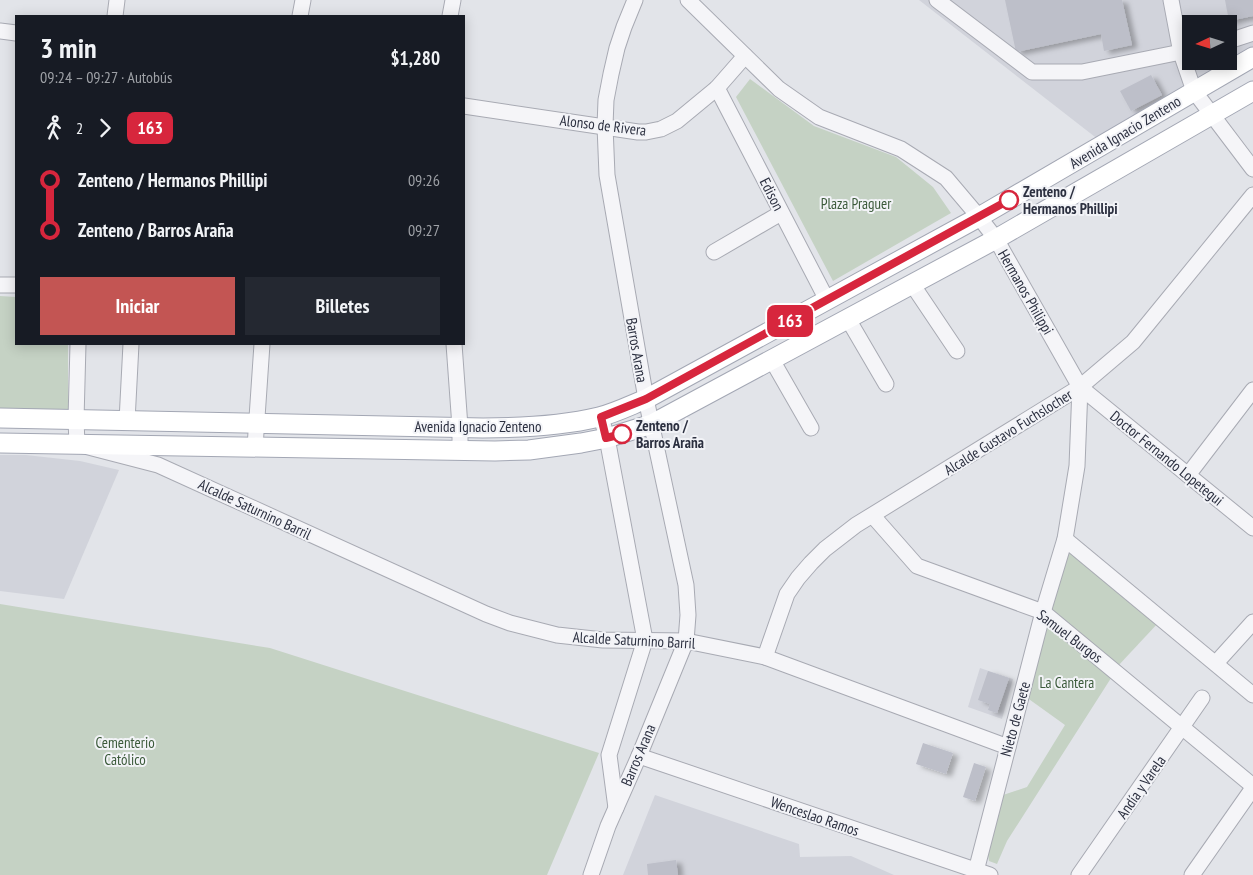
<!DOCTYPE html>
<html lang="es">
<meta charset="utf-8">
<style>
:root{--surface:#171b24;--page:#242831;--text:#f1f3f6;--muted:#9ea1a6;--accent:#c35553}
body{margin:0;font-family:"PT Sans Narrow",sans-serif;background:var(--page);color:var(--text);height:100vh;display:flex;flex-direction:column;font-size:19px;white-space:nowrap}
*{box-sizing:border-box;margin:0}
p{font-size:16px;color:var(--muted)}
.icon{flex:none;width:28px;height:28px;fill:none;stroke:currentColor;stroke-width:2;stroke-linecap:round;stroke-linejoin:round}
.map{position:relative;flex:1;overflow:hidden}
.details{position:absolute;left:15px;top:15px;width:450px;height:330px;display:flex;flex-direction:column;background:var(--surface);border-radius:0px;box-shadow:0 2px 12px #0003}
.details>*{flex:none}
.badge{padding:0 10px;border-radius:8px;font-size:18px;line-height:32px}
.needle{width:32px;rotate:266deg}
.tools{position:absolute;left:1182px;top:15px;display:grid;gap:10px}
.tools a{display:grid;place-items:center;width:55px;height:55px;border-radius:0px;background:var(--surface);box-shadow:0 2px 12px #0003;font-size:25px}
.map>.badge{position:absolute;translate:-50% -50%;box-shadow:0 0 0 2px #fff}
.legs{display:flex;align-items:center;gap:8px;height:55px;padding:0 25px;font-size:16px}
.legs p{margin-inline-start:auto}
.overview{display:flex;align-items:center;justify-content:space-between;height:85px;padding:0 25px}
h1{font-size:28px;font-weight:800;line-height:38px}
.action{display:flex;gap:10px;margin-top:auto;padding:10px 25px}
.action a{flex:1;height:58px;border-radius:0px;background:var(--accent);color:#fff;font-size:20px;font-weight:800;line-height:58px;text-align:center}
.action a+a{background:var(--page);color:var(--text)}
ul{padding:0 25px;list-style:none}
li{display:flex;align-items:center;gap:18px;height:50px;font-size:19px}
li i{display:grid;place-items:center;width:8px;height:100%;margin:0 6px;background:currentColor}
li i::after{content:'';width:12px;height:12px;margin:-6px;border:4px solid;border-radius:50%;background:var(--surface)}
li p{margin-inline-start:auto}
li:first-child i{background:linear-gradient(#0000 50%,currentColor 0)}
li:last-child i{background:linear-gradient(currentColor 50%,#0000 0)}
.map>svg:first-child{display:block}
.built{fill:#d1d3db;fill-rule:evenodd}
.green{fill:#c5d2c4}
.building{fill:#bdbfc9;filter:url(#shadow)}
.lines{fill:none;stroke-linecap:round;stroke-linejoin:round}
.minor-casing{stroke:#a8aab3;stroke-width:17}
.major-casing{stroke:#a3a7b4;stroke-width:21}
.minor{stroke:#f5f5f8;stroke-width:15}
.major{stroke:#fff;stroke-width:19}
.line-1-casing{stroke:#fff;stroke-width:11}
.line-1{stroke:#d7263d;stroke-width:8}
.stop-1-dot{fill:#fff;stroke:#d7263d;stroke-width:2.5}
.labels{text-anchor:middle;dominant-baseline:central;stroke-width:4;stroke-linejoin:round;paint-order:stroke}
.street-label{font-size:15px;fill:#2c3040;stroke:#f2f3f7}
.stop-label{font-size:15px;font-weight:bold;fill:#2c3040;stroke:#f2f3f7;text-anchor:start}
.park-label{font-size:15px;fill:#3b5a3a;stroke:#f2f3f7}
</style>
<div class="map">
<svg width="1253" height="875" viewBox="0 0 1253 875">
<defs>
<filter id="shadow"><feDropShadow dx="5.5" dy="3" stdDeviation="2.5" flood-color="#0004"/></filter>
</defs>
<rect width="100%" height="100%" fill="#e2e4e9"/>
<!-- built -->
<g class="built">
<path d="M 919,0 L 1253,0 L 1253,48 L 1099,140 ZM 1191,24 L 1229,24 L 1229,61 L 1191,61 Z"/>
<polygon points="0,455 26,455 80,461 119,470 64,599 0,591"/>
<polygon points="980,668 1013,679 1002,719 968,707"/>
<polygon points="655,795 799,844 800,857 851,856 894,875 623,875"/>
</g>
<!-- green -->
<g class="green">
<polygon points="750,79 814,126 896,157 933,187 951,213 833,281 736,97"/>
<polygon points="0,296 16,297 16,344 68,344 68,411 0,410"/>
<polygon points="1068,552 1077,552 1159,622 1117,667 1047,611"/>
<polygon points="0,604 270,648 599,753 547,875 0,875"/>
<polygon points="1051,623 1113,675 1007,841 997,864 989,861 988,855 1003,795 1027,787 1065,725 1026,697 1044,628"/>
</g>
<!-- building -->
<g class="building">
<polygon points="1005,0 1122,0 1132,45 1104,51 1101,34 1016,52"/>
<polygon points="1225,0 1253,0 1253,16 1229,21"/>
<polygon points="1151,75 1162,95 1131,111 1120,91"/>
<polygon points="988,671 1009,678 997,713 988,710 990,704 978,700"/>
<polygon points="923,743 953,753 946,774 916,764"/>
<polygon points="974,763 986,767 975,801 963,797"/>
<polygon points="676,860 678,875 648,875 647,864"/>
</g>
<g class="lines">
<defs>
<g id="minor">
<polyline points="688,0 779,89 819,117 901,149 946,178 979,217 996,239 1080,387 1077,466 1065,539 1043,612 976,871"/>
<polyline points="937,0 1032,72 1082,72 1191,50"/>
<polyline points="1171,0 1181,53 1194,91 1253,169"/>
<polyline points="115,16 117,0"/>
<polyline points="300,16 303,0"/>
<polyline points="450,16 453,0"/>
<polyline points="0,31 16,33"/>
<polyline points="1229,41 1253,33"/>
<polyline points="717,88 827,300"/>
<polyline points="464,106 638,132 646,132 661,129 677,121 717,88 745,56"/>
<polyline points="714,252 781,213"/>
<polyline points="912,284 957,351"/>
<polyline points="0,285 16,285"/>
<polyline points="848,319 886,384"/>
<polyline points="78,344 76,420 77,444 158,465 486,614 510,623 557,635 603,640 686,641 765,657 1008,747"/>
<polyline points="454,344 460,427 460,451"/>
<polyline points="772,360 811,428"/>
<polyline points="1080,387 1253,528"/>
<polyline points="601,417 607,438 645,640 609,755 616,808"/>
<polyline points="127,421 131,344"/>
<polyline points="255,447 262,344"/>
<polyline points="1188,475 1253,390"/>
<polyline points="873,516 917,566 1043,612 1253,786"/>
<polyline points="1065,539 1253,695"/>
<polyline points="765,657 787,594 798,578 811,563 825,549 856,525 1080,387 1133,342 1253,195"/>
<polyline points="1216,663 1253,622"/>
<polyline points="639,756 990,875"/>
<polyline points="591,875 608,826 639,756 686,641 688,615 686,585 646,399 607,175 605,126 606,100 611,74 617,48 624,27 635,0"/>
<polyline points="1079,875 1202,698"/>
<polyline points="1192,875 1253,788"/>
</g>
<g id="major">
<path d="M 0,418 L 483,428 C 522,428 561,426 599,417 C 615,413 631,405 646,399 L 979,217 L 1253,57"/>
<polyline points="0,443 495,451 529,450 581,443 607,438 652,424 996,239 1253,91"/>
</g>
</defs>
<!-- minor casing -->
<use href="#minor" class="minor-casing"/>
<!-- major casing -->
<use href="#major" class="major-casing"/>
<!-- minor -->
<use href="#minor" class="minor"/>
<!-- major -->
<use href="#major" class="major"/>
</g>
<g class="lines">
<defs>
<polyline id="line-1" points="622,434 606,438 601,417 646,399 1009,200"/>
</defs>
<!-- line-1 casing -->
<use href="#line-1" class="line-1-casing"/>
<!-- line-1 -->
<use href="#line-1" class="line-1"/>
</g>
<!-- markers -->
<g class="stop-1-dot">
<circle cx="1009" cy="200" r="9"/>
<circle cx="622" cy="434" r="9"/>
</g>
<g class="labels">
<!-- street labels -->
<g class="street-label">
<text transform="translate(603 125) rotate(7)">Alonso de Rivera</text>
<text transform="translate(1125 132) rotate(-31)">Avenida Ignacio Zenteno</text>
<text transform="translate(772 194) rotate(63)">Edison</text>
<text transform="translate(1026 292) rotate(60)">Hermanos Philippi</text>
<text transform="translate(637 350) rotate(80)">Barros Arana</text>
<text x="478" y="426">Avenida Ignacio Zenteno</text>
<text transform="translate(1008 432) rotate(-32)">Alcalde Gustavo Fuchslocher</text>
<text transform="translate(1167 458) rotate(39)">Doctor Fernando Lopetegui</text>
<text transform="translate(255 509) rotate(25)">Alcalde Saturnino Barril</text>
<text transform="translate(1070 636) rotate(37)">Samuel Burgos</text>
<text transform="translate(634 640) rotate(3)">Alcalde Saturnino Barril</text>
<text transform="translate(1015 719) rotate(-75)">Nieto de Gaete</text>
<text transform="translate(638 755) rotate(-67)">Barros Arana</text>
<text transform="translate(1141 787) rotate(-55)">Andía y Varela</text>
<text transform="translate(815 816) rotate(19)">Wenceslao Ramos</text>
</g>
<!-- stop labels -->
<g class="stop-label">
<text x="1023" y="191">Zenteno /<tspan x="1023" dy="17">Hermanos Phillipi</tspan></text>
<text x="636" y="425">Zenteno /<tspan x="636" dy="17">Barros Araña</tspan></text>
</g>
<!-- park labels -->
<g class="park-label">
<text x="856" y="203">Plaza Praguer</text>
<text x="1067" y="682">La Cantera</text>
<text x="125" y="742">Cementerio<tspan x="125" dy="17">Católico</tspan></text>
</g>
</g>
</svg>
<div class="tools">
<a><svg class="needle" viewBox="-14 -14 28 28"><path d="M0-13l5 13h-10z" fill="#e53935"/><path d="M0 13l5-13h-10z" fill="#9ea1a6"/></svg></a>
</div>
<b class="badge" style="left:790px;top:321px;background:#d7263d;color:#fff">163</b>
<section class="details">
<div class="overview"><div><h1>3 min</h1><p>09:24 – 09:27 · Autobús</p></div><b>$1,280</b></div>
<div class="legs"><svg class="icon" aria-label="walk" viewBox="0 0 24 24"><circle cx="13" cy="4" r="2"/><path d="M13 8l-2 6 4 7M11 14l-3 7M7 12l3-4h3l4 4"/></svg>2<svg class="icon" aria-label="forward" viewBox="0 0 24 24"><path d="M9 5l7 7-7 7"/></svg><b class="badge" style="background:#d7263d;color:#fff">163</b></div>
<ul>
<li><i style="color:#d7263d"></i><b>Zenteno / Hermanos Phillipi</b><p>09:26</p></li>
<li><i style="color:#d7263d"></i><b>Zenteno / Barros Araña</b><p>09:27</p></li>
</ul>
<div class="action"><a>Iniciar</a><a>Billetes</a></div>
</section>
</div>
